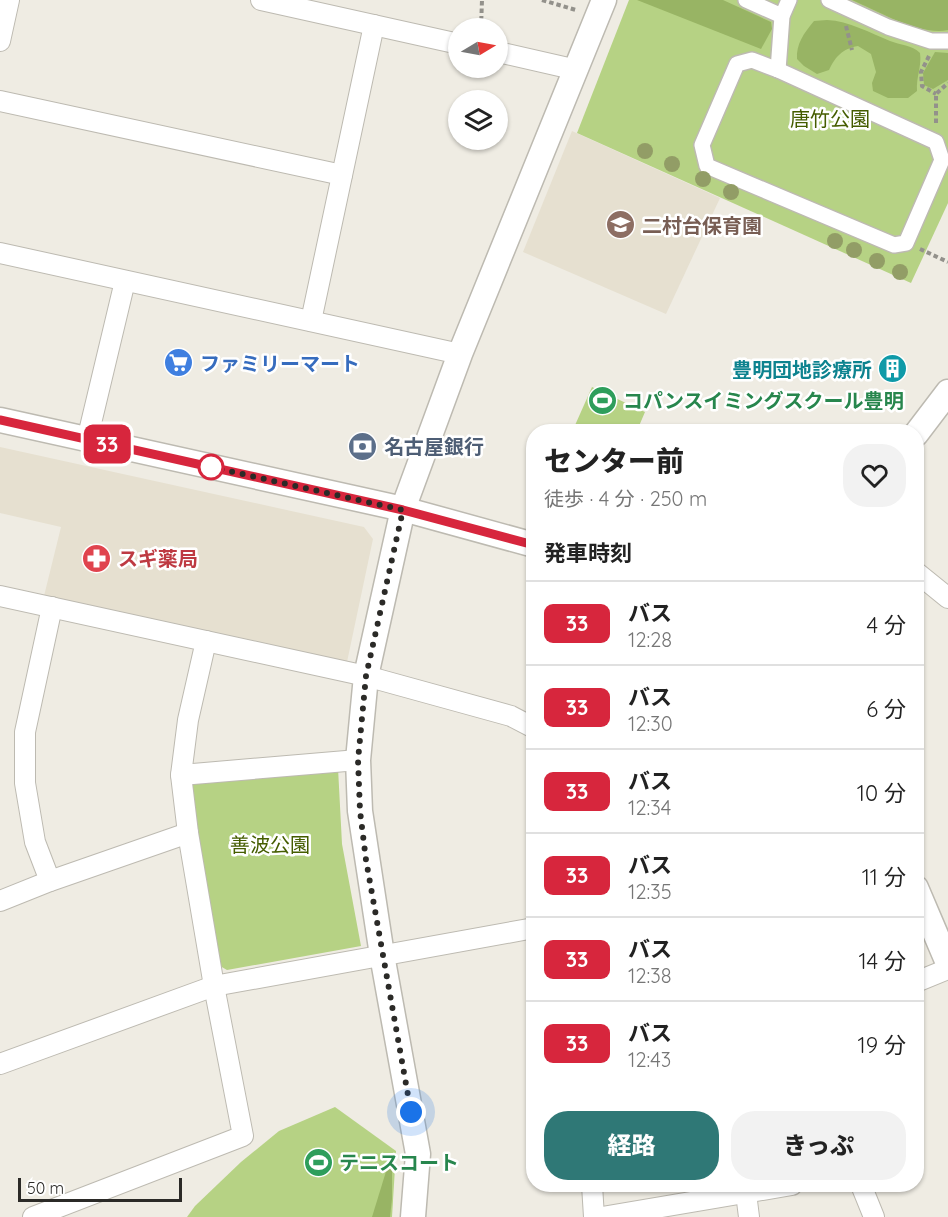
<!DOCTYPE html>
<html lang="ja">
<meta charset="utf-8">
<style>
:root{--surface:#fff;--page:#f2f2f2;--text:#222;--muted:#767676;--line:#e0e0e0;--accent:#2f7876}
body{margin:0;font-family:Quicksand,"Noto Sans JP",sans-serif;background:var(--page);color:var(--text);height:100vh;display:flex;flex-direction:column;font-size:22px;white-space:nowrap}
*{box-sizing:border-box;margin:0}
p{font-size:20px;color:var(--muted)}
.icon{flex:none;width:33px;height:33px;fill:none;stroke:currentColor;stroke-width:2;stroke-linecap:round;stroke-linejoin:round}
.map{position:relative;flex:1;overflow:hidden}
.drawer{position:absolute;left:526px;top:424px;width:398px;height:768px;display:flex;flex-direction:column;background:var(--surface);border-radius:24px;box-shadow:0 2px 4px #0004}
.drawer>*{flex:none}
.badge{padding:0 12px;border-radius:9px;font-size:21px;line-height:39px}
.needle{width:39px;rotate:80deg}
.buttons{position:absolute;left:448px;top:18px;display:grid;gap:12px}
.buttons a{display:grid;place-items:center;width:60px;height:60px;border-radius:50%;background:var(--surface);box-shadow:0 2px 4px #0004;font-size:30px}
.scale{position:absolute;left:18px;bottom:15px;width:164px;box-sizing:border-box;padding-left:6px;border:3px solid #2b2a27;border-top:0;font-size:16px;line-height:21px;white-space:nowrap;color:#2b2a27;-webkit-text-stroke:4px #fff;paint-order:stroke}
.you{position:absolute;width:30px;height:30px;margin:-15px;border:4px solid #fff;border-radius:50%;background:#1a73e8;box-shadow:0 0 0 9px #1a73e833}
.map>.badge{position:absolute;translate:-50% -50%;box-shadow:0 0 0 3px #fff}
h2{padding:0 18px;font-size:22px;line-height:54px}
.round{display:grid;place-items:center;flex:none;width:63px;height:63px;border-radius:24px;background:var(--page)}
.headline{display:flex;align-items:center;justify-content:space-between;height:102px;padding:0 18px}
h1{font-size:28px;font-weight:800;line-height:45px}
.action{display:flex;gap:12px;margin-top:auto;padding:12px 18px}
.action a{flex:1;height:69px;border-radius:24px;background:var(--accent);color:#fff;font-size:24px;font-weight:800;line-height:69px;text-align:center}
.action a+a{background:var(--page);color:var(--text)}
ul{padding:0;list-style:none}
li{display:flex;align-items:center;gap:18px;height:84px;padding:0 18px;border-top:2px solid var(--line)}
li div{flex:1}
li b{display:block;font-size:22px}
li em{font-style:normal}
li .badge{min-width:66px;font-weight:700;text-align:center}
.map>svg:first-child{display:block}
.built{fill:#e6e0d0}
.green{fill:#b6d284}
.forest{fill:#98b464}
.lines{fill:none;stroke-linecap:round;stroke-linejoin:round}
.pedestrian-casing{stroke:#bdbab1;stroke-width:18}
.minor-casing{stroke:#bdbab1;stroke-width:22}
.tertiary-casing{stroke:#bdbab1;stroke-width:27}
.path{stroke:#93918b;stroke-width:4;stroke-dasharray:4.5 3;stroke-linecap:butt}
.pedestrian{stroke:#fff;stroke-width:15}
.minor{stroke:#fff;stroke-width:20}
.tertiary{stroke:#fff;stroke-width:24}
.tree{fill:#929d66}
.line-casing{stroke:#fff;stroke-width:14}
.line{stroke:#d7263d;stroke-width:9}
.walk{stroke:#2b2a27;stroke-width:6;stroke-dasharray:0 10.8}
.stop-dot{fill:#fff;stroke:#d7263d;stroke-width:3}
.labels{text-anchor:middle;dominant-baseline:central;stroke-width:5;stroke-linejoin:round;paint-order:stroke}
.park-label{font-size:20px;fill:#455d00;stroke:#fff}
.education-label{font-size:20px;font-weight:bold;fill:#785e54;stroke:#fff;text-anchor:start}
.shop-label{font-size:20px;font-weight:bold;fill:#366cbe;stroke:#fff;text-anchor:start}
.culture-label{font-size:20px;font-weight:bold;fill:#0d838f;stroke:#fff;text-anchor:end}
.leisure-label{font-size:20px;font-weight:bold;fill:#27864d;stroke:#fff;text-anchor:start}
.service-label{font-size:20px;font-weight:bold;fill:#4e5e75;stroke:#fff;text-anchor:start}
.health-label{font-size:20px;font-weight:bold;fill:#be3a42;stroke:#fff;text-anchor:start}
</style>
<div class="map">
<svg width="948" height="1217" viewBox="0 0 948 1217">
<rect width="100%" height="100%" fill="#efece3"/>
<!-- built -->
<g class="built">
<polygon points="572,131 720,198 666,314 523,252"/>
<polygon points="0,447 364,527 373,539 347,662 44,596 61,527 0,513"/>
</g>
<!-- green -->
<g class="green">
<polygon points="629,0 948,0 948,203 911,283 577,133"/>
<polygon points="592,387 645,412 639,426 652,432 572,432"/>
<polygon points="338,768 342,844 361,946 227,970 220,966 192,808 191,785 199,779"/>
<polygon points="335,1107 396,1151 392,1217 187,1217 195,1206 241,1162 279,1131"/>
</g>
<!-- forest -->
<g class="forest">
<polygon points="637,0 723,0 771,22 772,29 761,49"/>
<path d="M 852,0 L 948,0 L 948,30 C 920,36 878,11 852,0 Z"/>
<path d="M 827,20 C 849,21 870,33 890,41 C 900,45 912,45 920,53 C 922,66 916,77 917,91 L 908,98 L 888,98 L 873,91 L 872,83 L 876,72 L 871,54 L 858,46 C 842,49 836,56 829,70 L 817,74 L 804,66 L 797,59 C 796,44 804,33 814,21 Z"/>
<polygon points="935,52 948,53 948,80 933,89 924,85 923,73"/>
<polygon points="388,1165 392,1166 392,1199 390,1217 372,1217"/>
</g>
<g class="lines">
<defs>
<g id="pedestrian">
<polyline points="746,0 782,16"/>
<polyline points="829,0 888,27 931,41 948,41"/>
<polygon points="752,60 778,70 936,142 942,160 906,243 894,245 707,166 702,145 737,64"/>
<polyline points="778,70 782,16 789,0"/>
</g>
<g id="minor">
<polyline points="261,0 459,44"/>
<polyline points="0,41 9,0"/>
<polyline points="498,52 577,70"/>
<polyline points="0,101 342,175"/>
<polyline points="0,253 460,354"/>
<polyline points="311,321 374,25"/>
<polyline points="87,440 125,281"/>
<polyline points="916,572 948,598"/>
<polyline points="0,596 366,676 511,716 534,728"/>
<polyline points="181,775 358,760"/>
<polyline points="50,881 35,842 25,783 25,732 52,607"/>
<polyline points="0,901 50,881 188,833"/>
<polyline points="916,982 948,969"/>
<polyline points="0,1064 214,986 534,928"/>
<polyline points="592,1185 594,1217"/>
<polyline points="861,1185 874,1217"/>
<polyline points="746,1193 749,1217"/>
<polyline points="33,1217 243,1136 214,986 188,833 181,775 188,720 206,641"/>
<polyline points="602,1217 792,1185"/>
</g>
<g id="tertiary">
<polyline points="0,420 403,509 534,545"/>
<polyline points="916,434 948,392"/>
<polyline points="916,888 948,963"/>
<polyline points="413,1217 418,1154 382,955 360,811 358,760 366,676 403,509 460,354 604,0"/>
</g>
</defs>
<!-- pedestrian casing -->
<use href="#pedestrian" class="pedestrian-casing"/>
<!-- minor casing -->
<use href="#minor" class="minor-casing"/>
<!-- tertiary casing -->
<use href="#tertiary" class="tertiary-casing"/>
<!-- path -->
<g class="path">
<polyline points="542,0 576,10"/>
<polyline points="846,26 852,50"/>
<polyline points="481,28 482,0"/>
<polyline points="929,56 921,72 922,86 936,94"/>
<polyline points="936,123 936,94 948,83"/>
<polyline points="920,249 948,262"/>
</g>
<!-- pedestrian -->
<use href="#pedestrian" class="pedestrian"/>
<!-- minor -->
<use href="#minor" class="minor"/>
<!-- tertiary -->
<use href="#tertiary" class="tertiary"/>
</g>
<!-- trees -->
<g class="tree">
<circle cx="645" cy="151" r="8"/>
<circle cx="672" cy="164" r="8"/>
<circle cx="703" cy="179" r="8"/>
<circle cx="731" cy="192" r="8"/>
<circle cx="835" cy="241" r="8"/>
<circle cx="854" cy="250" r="8"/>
<circle cx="877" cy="261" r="8"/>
<circle cx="900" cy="272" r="8"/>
</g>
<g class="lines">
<defs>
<polyline id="line" points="0,420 403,510 534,545"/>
</defs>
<!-- line casing -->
<use href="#line" class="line-casing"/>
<!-- line -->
<use href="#line" class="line"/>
<!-- walk -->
<polyline class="walk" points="211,467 403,510 366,676 358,760 360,811 366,860 411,1112"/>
</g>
<!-- icons -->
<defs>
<symbol id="school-disc" viewBox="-11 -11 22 22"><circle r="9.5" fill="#8d6e63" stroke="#fff"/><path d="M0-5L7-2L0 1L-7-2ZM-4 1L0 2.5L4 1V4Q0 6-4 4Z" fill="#fff"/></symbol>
<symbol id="supermarket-disc" viewBox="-11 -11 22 22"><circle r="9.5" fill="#3f7fe0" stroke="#fff"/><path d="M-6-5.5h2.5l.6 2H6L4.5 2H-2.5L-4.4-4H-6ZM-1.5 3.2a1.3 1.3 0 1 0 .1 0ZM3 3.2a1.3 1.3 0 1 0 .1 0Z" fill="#fff"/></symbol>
<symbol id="building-disc" viewBox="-11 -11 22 22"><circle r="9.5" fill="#0f9aa8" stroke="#fff"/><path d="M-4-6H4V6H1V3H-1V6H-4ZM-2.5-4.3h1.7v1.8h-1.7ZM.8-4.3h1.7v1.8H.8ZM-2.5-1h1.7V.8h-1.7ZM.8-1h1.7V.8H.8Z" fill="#fff"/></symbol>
<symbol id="stadium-disc" viewBox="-11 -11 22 22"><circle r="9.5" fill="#2e9e5b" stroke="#fff"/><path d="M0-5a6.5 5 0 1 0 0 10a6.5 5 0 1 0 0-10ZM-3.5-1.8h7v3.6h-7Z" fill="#fff"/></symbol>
<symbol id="bank-disc" viewBox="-11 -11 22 22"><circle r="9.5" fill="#5c6f8a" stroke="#fff"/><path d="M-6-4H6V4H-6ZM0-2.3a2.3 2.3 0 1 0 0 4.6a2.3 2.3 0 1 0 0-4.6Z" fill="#fff"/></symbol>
<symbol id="pharmacy-disc" viewBox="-11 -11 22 22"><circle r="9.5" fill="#e0444e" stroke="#fff"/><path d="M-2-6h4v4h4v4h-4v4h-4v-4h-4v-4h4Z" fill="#fff"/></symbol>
</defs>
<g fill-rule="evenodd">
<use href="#school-disc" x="604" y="208" width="33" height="33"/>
<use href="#supermarket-disc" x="162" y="346" width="33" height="33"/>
<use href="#building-disc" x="876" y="352" width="33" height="33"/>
<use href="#stadium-disc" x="586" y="384" width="33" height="33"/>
<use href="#bank-disc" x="346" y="430" width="33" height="33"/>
<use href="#pharmacy-disc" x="80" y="542" width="33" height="33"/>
<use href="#stadium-disc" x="302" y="1146" width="33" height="33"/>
</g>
<!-- markers -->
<circle class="stop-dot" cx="211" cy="467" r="12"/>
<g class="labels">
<!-- park labels -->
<g class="park-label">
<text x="830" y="118">唐竹公園</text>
<text x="270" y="844">善波公園</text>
</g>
<!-- education labels -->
<g class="education-label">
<text x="642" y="225">二村台保育園</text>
</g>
<!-- shop labels -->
<g class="shop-label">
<text x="200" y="363">ファミリーマート</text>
</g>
<!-- culture labels -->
<g class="culture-label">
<text x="872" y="369">豊明団地診療所</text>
</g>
<!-- leisure labels -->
<g class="leisure-label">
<text x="623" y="400">コパンスイミングスクール豊明</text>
<text x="339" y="1162">テニスコート</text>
</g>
<!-- service labels -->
<g class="service-label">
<text x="384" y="446">名古屋銀行</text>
</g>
<!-- health labels -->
<g class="health-label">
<text x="118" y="558">スギ薬局</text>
</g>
</g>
</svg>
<div class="buttons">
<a><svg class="needle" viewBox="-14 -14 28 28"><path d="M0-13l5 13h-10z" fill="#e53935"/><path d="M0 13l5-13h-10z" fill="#767676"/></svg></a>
<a><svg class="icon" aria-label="layers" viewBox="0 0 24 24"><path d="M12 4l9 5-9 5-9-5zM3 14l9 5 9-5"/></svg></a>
</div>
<div class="scale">50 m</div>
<div class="you" style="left:411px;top:1112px"></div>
<b class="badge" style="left:107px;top:444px;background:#d7263d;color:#fff">33</b>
<section class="drawer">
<div class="headline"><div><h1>センター前</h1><p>徒歩 · 4 分 · 250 m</p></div><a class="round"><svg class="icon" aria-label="heart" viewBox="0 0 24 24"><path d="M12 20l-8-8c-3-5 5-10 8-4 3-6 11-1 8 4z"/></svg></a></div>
<h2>発車時刻</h2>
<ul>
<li><span class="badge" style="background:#d7263d;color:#fff">33</span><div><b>バス</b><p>12:28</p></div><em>4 分</em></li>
<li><span class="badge" style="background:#d7263d;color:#fff">33</span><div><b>バス</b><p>12:30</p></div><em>6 分</em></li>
<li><span class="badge" style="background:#d7263d;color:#fff">33</span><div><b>バス</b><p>12:34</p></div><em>10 分</em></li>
<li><span class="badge" style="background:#d7263d;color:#fff">33</span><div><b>バス</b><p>12:35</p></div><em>11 分</em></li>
<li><span class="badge" style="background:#d7263d;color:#fff">33</span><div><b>バス</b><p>12:38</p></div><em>14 分</em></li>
<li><span class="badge" style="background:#d7263d;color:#fff">33</span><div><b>バス</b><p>12:43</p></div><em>19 分</em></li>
</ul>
<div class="action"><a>経路</a><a>きっぷ</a></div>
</section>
</div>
